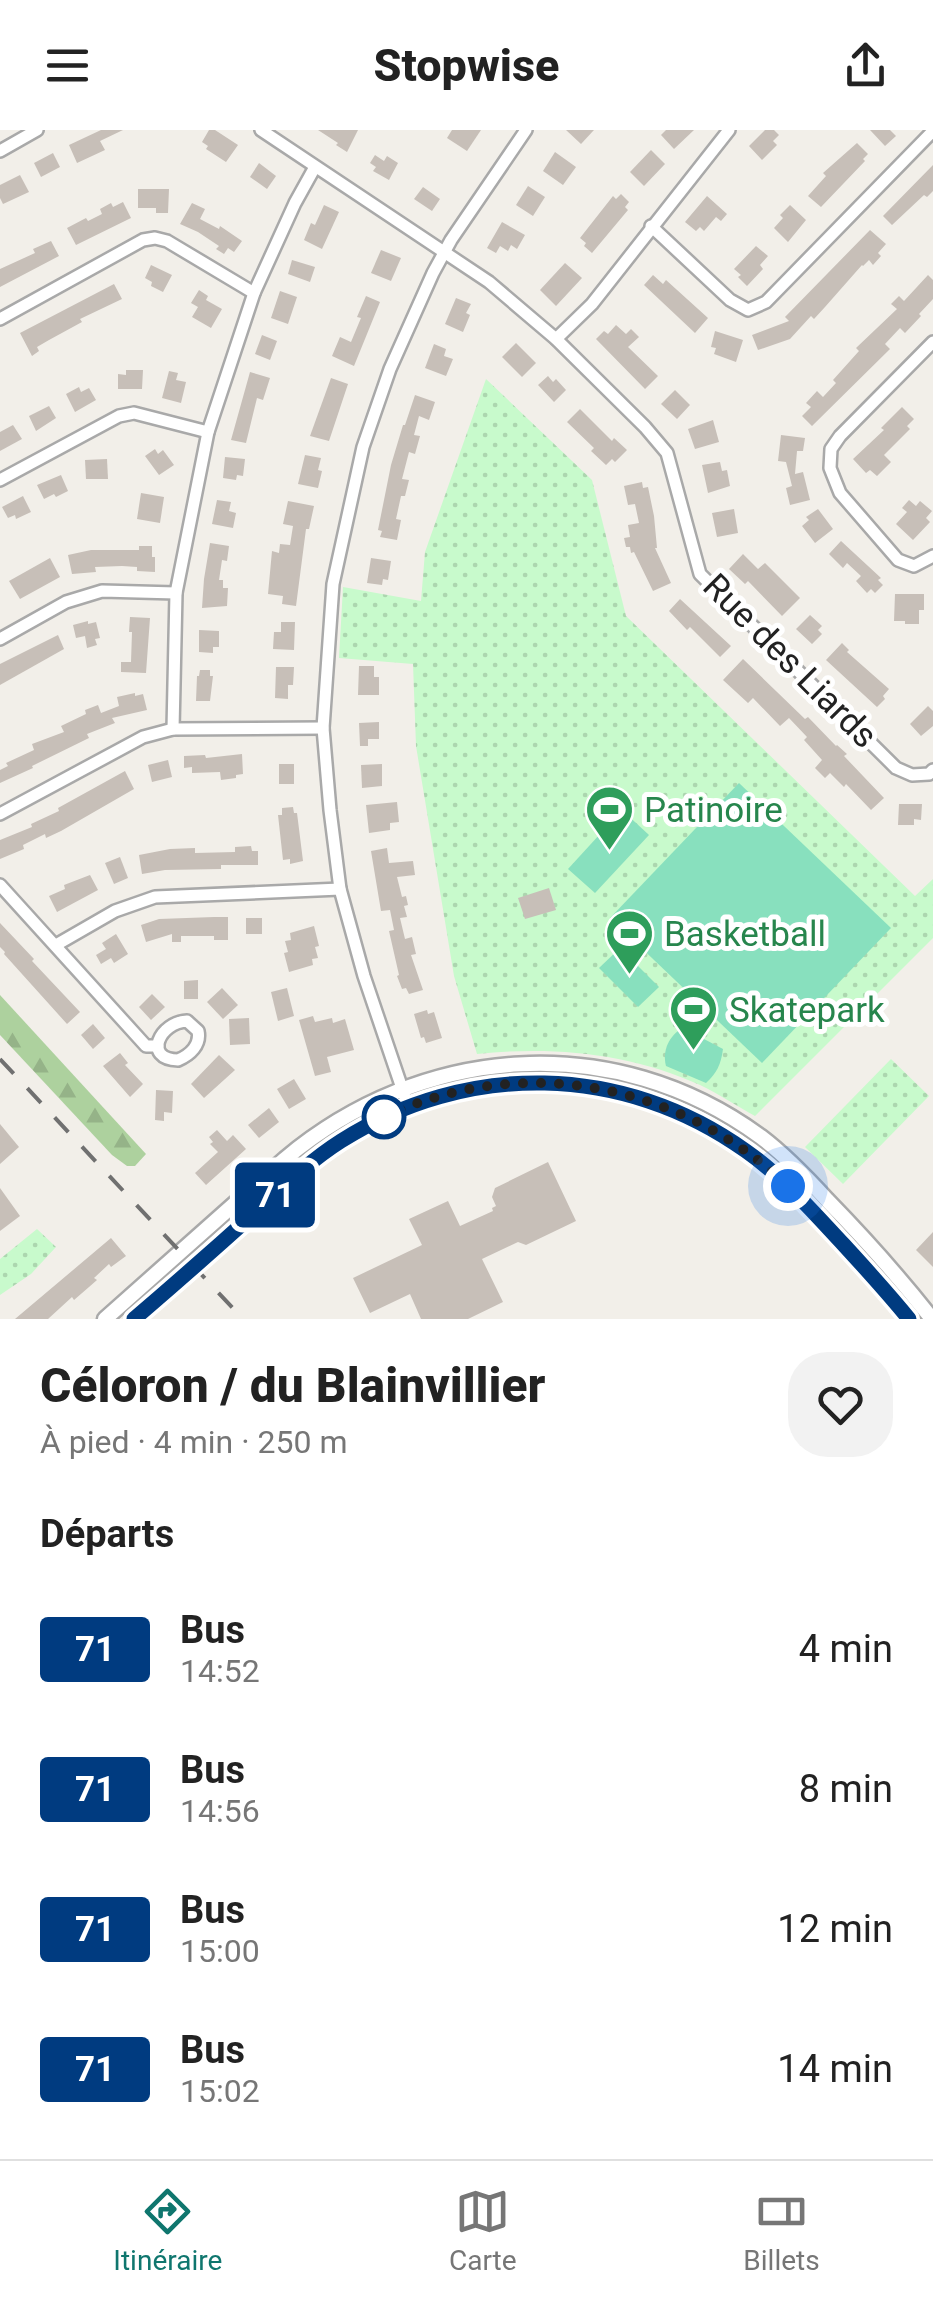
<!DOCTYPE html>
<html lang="fr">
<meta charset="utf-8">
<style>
:root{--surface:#fff;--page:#f2f2f2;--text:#222;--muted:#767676;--line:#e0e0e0;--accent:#0f766e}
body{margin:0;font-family:Roboto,sans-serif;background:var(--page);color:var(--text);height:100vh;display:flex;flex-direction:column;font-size:38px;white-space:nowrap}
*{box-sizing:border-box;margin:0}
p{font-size:32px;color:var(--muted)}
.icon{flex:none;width:55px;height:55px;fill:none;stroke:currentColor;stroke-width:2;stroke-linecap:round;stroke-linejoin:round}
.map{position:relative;height:1189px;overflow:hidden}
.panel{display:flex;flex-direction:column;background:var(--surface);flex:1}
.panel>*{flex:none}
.badge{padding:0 20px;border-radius:8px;font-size:35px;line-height:65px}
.you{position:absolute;width:50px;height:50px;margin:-25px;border:8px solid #fff;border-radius:50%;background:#1a73e8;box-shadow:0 0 0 15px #1a73e833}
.map>.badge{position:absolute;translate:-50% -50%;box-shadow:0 0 0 5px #fff}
h2{padding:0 40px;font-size:38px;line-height:90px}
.round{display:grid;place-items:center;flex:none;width:105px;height:105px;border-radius:40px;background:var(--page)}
.summary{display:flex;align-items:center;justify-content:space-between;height:170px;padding:0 40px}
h1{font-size:48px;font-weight:800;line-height:75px}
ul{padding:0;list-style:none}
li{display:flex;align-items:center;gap:30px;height:140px;padding:0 40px}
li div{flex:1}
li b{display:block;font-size:38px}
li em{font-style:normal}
li .badge{min-width:110px;font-weight:700;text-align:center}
header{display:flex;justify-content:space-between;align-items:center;height:130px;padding:0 40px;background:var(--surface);font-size:45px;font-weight:800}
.dock{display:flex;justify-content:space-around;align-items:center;height:140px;border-top:2px solid var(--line);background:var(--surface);font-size:28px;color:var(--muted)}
.dock a{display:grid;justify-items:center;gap:5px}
.dock .on{color:var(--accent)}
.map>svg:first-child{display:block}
.forest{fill:url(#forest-firs)}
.park{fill:url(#park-dots)}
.pitch{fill:#88e0be}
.building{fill:#c7bfb8}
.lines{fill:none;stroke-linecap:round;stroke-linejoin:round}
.minor-casing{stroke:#a9a9a9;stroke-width:16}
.tertiary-casing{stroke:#a9a9a9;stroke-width:19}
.minor{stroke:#fff;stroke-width:11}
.tertiary{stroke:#fff;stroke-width:14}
.rail{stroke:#707070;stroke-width:4;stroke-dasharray:20 20;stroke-linecap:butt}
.line-casing{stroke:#fff;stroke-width:22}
.line{stroke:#003b80;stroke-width:15}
.walk{stroke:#222;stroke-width:10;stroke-dasharray:0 18}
.stop-dot{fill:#fff;stroke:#003b80;stroke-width:5}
.labels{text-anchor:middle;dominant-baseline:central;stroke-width:10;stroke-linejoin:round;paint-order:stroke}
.street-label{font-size:35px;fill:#222;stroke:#fff}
.leisure-label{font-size:35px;fill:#27864d;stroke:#fff;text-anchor:start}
</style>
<header><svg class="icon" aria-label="menu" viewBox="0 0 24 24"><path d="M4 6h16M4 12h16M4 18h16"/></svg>Stopwise<svg class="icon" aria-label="share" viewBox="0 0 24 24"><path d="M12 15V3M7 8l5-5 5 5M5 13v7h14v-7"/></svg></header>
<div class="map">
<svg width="933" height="1189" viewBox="0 0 933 1189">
<defs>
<pattern id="forest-firs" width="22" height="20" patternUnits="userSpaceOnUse" patternTransform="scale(2.5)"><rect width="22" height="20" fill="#add19e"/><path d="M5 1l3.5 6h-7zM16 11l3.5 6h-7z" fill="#95b388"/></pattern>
<pattern id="park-dots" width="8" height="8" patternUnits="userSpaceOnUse" patternTransform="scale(2.5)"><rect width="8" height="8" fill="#c8facc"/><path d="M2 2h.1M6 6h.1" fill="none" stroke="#acd6af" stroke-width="1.8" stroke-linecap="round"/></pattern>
</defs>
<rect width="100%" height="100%" fill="#f2efe9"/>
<!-- forest -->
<polygon class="forest" points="0,865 146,1024 135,1036 127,1036 112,1025 0,905"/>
<!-- park -->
<g class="park">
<path d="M 486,249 L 592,350 L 626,486 L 915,766 L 933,749 L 933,808 L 755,986 C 737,976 719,964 700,955 C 630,923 553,916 477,924 L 454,846 L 416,616 L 413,534 L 339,528 L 343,457 L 421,471 L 425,422 Z"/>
<polygon points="891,929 929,966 843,1054 805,1017"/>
<polygon points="37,1099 56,1117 31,1144 0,1165 0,1129"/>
</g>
<!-- pitch -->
<g class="pitch">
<polygon points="739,653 891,798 762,933 610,788"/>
<polygon points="622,680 649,705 595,763 568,739"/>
<polygon points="620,818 659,857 638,877 599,838"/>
<path d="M 683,898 L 723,919 C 721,934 717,943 706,953 L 666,936 C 662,921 669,905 683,898 Z"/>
</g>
<!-- building -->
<g class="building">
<polygon points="101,0 123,0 100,11 105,20 77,33 69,15"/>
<polygon points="209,0 215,0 238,15 226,32 206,19 208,16 202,12"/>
<polygon points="318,0 358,0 347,22 336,15 338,13"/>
<polygon points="452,0 481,0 467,21 447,8"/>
<polygon points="566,0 594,0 581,14"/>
<polygon points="666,0 694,0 674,19 661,5"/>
<polygon points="765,0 774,0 779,5 773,11 777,15 762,30 749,16"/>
<polygon points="870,0 890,0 896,6 885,16"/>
<polygon points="857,13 868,24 863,29 865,31 821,77 808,66 826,46 823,43"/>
<polygon points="651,20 665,34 644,56 630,42"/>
<polygon points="555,22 576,37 563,55 543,41"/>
<polygon points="53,23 60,37 41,47 34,33"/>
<polygon points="375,25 384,31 387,26 398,33 389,50 373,41 376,37 370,33"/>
<polygon points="259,33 276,46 267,59 250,47"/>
<polygon points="933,35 933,61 927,67 924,65 892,95 883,86"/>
<polygon points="20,45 29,62 3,74 0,68 0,55"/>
<polygon points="528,56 545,67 533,86 516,75"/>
<polygon points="423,57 440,69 432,81 414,69"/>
<polygon points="138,59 169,59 168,83 156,83 156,78 138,78"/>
<polygon points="621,64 629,72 625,77 628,80 592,123 584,116 586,113 580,108 613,66 616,69"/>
<polygon points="707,66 727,84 721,91 716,87 704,101 700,97 696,101 685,92"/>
<polygon points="123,72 131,88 76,115 67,98 86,88 88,91 102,84 100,79 111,73 113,77"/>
<polygon points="192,73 205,79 200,89 219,99 220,96 242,111 234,122 228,118 224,124 216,119 219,116 198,102 180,94"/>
<polygon points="324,75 339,82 322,119 304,110 311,93 315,95"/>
<polygon points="790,75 806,90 788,112 774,98 783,88 780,85"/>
<polygon points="502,92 525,105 517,119 511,115 508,121 500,116 496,123 487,118"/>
<polygon points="870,100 886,114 878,123 881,126 873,135 869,130 863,136 862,135 825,177 814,189 811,186 790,209 758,220 752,205 789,191 785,187"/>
<polygon points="51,111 59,126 0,157 0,139 35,123 33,119"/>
<polygon points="756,116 768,126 760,135 763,139 747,156 738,147 741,145 734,139"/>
<polygon points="381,120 401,128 391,151 371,143"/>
<polygon points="292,130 315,137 310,152 288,144"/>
<polygon points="565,133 582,148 556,176 540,160"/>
<polygon points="151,135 172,145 163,162 151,156 152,152 145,148"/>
<polygon points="653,145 663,154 666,150 708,188 695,203 644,155"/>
<polygon points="928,145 933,150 933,169 919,184 921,186 905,203 900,198 885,214 890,219 812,296 802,286 811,277 806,273 817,261 823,267 836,253 833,250 859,221 856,218 897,179 891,174 899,166 904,171"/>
<polygon points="114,154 122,169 80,189 82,192 49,210 37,217 39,221 32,226 20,203"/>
<polygon points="199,160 208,166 206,170 222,179 211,198 192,187 198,177 191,173"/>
<polygon points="280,161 297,167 288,194 271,188"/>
<polygon points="366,166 380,172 354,236 332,226 340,207 351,212 361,188 357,187"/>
<polygon points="456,168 471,174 466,183 470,185 463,202 445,194"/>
<polygon points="616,195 626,204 631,199 639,207 628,217 658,246 645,259 596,209 604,201 608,204"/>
<polygon points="715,201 743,210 736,232 714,224 716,218 711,217"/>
<polygon points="262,205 277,211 270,230 255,224"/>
<polygon points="516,213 536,233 522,247 502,227"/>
<polygon points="434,214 446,219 444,226 453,229 446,246 425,238"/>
<polygon points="126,240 143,240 142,259 118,259 118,244 126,245"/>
<polygon points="169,241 178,243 176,250 186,252 181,273 162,268"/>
<polygon points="250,242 270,248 263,270 257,268 246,313 231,310"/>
<polygon points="548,246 553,252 556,249 566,260 554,272 538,255"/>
<polygon points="331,248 348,254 329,311 310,306"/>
<polygon points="79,257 81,262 89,258 96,270 75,282 66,264"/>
<polygon points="675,260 690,275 677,289 661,274"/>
<polygon points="415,265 435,272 429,290 419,286 414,305 420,306 415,324 409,322 402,349 409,350 405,366 401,366 396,389 401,390 397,410 380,407 382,401 378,400 391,335 403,295 405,295"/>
<polygon points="49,276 56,288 36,301 29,286"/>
<polygon points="902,277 914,289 907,296 910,299 884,325 891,332 877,346 870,340 866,343 853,329 884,300 881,298"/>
<polygon points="580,279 612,311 614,308 627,320 615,332 612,329 606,335 591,321 594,318 567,292"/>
<polygon points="713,290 719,312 695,319 688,299"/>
<polygon points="13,295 22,309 0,321 0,302"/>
<polygon points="781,305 805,308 803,321 797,321 795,344 803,342 810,370 790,375 786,358 792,356 786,332 778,331"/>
<polygon points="155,319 158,324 163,320 174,335 159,345 145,326"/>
<polygon points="305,325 321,328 318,340 322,341 318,358 298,354"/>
<polygon points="225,327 245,329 243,346 237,345 236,350 223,348"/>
<polygon points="107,329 108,349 86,349 85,330"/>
<polygon points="720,332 722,341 727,340 730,356 708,363 702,335"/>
<polygon points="61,345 68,361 56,367 54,364 44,369 37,355"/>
<polygon points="642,352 643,358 648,357 654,386 657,418 655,418 671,453 653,461 634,422 631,423 630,417 626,417 624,408 630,407 628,395 639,393 635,374 628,375 624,356"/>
<polygon points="141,363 164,367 160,393 137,389"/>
<polygon points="23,366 31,382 16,389 15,385 8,388 2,377"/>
<polygon points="217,370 231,372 229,381 236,383 233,398 212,394"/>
<polygon points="909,370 916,376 920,371 932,381 926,388 930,392 913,410 896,394 907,382 902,378"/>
<polygon points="288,371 314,376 309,399 306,399 296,476 282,474 283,466 268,464 272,421 279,423 280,414 290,415 293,396 283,394"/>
<polygon points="734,379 738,403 717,407 712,383"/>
<polygon points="818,379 833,399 815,413 802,396 809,390 806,387"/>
<polygon points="841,411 881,448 878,450 883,455 875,463 871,459 867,463 856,451 861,446 847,433 843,438 829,424"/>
<polygon points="210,413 229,416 227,431 222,430 219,450 223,450 223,458 228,458 227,476 202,478 204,449"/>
<polygon points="139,416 152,416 152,427 155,427 155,442 137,441 137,437 122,436 95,437 96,442 72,444 68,425 91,420 139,420"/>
<polygon points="743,424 758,439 765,433 800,468 782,486 748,451 745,454 729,439"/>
<polygon points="50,428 60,447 20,469 9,451"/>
<polygon points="371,428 391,431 388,450 383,449 382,455 367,453"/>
<polygon points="895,464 924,464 924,480 919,480 919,494 905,494 905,491 894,491"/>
<polygon points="680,469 731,516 720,527 690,497 687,500 669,481"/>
<polygon points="810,485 822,496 818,500 822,504 812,514 796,499"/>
<polygon points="130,487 150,488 146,543 121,542 121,532 131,532 132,502 129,502"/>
<polygon points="88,491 88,494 96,492 100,508 95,509 97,515 87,518 85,506 76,508 73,495"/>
<polygon points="281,492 295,492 294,520 273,519 274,502 281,502"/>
<polygon points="199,500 219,501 219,517 213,517 213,523 199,522"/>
<polygon points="58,505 64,519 0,555 0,534"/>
<polygon points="842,513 849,520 847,522 889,559 883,566 885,569 877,577 826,530"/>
<polygon points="743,529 805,589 808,587 836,616 837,615 847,624 844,626 884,668 871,680 846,654 844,657 830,643 825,648 815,638 822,630 804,610 807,607 789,588 780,596 753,568 748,573 723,550"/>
<polygon points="359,536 374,536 374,547 379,547 379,565 358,565"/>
<polygon points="276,537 294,537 293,555 288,555 288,569 275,568"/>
<polygon points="200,540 210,540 210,546 213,546 210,571 196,571 197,546 199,546"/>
<polygon points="135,563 135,566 143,564 147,580 112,588 115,593 87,604 89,608 32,636 33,638 0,653 0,640 8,636 6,633 34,620 32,614 64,602 61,596 86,584 85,580 98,575 101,583 119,576 117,567"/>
<polygon points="928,576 933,581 933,596 921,606 910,594"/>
<polygon points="379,592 379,609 368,609 368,616 360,616 359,593"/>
<polygon points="242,624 243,644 236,645 236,648 221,650 220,642 192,643 192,637 184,638 184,626 205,625 206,628"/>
<polygon points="168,630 172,647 152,652 148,635"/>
<rect x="279" y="634" width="15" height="20"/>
<polygon points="382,634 382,656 362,658 361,635"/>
<polygon points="125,641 134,659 61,701 46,708 45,704 23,715 24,719 0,729 0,710 32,697 31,694 59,681 58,678"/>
<polygon points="397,672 399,692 390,693 390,700 369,703 366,675"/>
<polygon points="899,674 922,674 921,690 914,689 914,695 898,695"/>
<polygon points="293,677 294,683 297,683 303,731 290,734 290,729 283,730 278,685 282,685 282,678"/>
<polygon points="251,716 252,721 258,721 258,735 221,735 221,739 165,740 142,744 139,725 170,719 195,718 195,723 235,722 235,717"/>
<polygon points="387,718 389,733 413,731 415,745 397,747 402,767 406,766 408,775 404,776 407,787 400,788 405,809 412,807 416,824 411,825 423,860 409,864 406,858 402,859 397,846 399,845 389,801 394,800 390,780 381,781 371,721"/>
<polygon points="120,727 128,748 114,754 105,733"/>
<polygon points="90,745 98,760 57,782 49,766 65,759 64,755"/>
<polygon points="549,758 556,780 525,789 518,768"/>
<polygon points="214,787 228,787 228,810 214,810 214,806 181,806 181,812 172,812 172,804 146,812 141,795 159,789"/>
<rect x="246" y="788" width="16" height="16"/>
<polygon points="0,793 34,829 32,831 80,882 67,894 4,824 5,822 0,817"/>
<polygon points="314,796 319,816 315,817 318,828 312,829 313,835 289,842 284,823 288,822 285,811 291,810 290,803"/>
<polygon points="116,804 128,824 114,833 111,828 101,834 96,825 106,819 102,813"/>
<polygon points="198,850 198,869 184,869 184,851"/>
<polygon points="222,858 238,875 223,889 207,872"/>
<polygon points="287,858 294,886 278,891 271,862"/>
<polygon points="152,864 165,877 151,890 139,877"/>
<polygon points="427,880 428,884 434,882 442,908 426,913 424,907 421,908 414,884"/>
<polygon points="313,886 315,892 332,888 333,893 345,889 354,920 327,927 331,942 315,946 299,890"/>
<polygon points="249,888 250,914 230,915 229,889"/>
<polygon points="93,894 105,908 93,919 81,905"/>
<polygon points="120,923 128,933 125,935 143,954 130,967 103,936"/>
<polygon points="219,925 235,940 204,968 191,954"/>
<polygon points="294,949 306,969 289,979 277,959"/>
<polygon points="156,960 173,961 172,983 164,982 164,991 155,990"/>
<polygon points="269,978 279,992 259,1008 248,995"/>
<polygon points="0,994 19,1017 0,1034"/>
<polygon points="217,1000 227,1011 233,1005 246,1019 206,1055 195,1043 218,1022 210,1014 213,1012 209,1007"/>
<polygon points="548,1032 576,1091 526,1115 518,1112 482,1129 503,1172 468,1189 421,1189 410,1164 370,1183 353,1148 422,1115 409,1089 448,1071 460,1096 493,1081 492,1078 496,1076 492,1067 495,1058"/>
<polygon points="0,1058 20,1086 0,1101"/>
<polygon points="933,1102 933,1137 916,1120"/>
<polygon points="111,1108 126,1126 111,1137 109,1134 94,1148 97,1150 89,1157 74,1170 72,1167 48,1189 15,1189"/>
</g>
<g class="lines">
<defs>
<g id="minor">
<polyline points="261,0 489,152 556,209 645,297 667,323 700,444 896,638 912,645 929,644 933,640"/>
<polyline points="0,21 37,0"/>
<polyline points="651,96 730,170 748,180 766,172 933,1"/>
<polyline points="0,189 143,110 155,108 167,111 254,163"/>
<polyline points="556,209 592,174 729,0"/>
<polyline points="933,212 840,306 831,319 830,338 840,363 898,430 914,436 933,426"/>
<polyline points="0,350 119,286 134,283 208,302"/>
<polyline points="0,509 66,472 102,461 176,463"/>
<polyline points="173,599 176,463 208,302 254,163 295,73 315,37"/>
<polyline points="0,684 143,607 173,599 323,598"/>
<polyline points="0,755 146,916 158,916"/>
<polyline points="56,815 115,781 155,767 340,759"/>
<path d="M 187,891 L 198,901 C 201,915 190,925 178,930 C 142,929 160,892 187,891 Z"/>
<polyline points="408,976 364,846 340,759 330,680 323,598 333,454 363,317 390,239 433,143 451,110 526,0"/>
</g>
<g id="tertiary">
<path d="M 105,1189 L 285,1029 C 422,914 614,899 761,1007 C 786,1026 806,1047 827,1070 C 864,1108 899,1147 932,1189"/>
<path d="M 134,1189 C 176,1153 217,1115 259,1079 C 285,1055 311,1030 341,1011 C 465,932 626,933 746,1021 C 803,1062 864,1133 909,1189"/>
</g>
</defs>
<!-- minor casing -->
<use href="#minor" class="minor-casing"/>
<!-- tertiary casing -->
<use href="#tertiary" class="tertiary-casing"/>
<!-- minor -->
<use href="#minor" class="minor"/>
<!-- tertiary -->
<use href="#tertiary" class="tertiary"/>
<!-- rail -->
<polyline class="rail" points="0,929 243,1189"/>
</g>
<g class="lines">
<defs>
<path id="line" d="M 134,1189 C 176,1153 218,1116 259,1079 C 285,1055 311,1030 341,1011 C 467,931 623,933 746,1021 C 783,1047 813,1082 844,1115 C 866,1139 888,1163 909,1189"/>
</defs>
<!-- line casing -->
<use href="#line" class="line-casing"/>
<!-- line -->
<use href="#line" class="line"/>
<!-- walk -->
<path class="walk" d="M 384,987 C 521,922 680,953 788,1056"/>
</g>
<!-- icons -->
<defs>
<symbol id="stadium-pin" viewBox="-11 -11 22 30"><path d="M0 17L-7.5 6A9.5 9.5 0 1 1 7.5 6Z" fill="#2e9e5b" stroke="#fff"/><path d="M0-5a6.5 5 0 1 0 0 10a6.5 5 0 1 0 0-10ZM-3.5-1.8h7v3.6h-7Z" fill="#fff"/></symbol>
</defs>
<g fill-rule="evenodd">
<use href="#stadium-pin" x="582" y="652" width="55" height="75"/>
<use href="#stadium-pin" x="602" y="776" width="55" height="75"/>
<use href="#stadium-pin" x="666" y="852" width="55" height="75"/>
</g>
<!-- markers -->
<circle class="stop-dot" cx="384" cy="987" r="20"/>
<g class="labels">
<!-- street labels -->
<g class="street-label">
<text transform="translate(790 531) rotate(45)">Rue des Liards</text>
</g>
<!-- leisure labels -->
<g class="leisure-label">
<text x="644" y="680">Patinoire</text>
<text x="664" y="804">Basketball</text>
<text x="729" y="880">Skatepark</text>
</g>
</g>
</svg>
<div class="you" style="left:788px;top:1056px"></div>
<b class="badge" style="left:275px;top:1065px;background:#003b80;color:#fff">71</b>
</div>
<section class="panel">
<div class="summary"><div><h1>Céloron / du Blainvillier</h1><p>À pied · 4 min · 250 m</p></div><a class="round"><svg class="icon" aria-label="heart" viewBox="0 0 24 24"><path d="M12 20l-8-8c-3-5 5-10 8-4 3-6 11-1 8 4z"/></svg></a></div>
<h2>Départs</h2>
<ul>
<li><span class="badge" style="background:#003b80;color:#fff">71</span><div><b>Bus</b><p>14:52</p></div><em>4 min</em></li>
<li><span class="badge" style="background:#003b80;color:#fff">71</span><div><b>Bus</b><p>14:56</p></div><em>8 min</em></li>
<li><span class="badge" style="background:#003b80;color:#fff">71</span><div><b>Bus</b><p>15:00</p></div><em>12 min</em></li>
<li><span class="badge" style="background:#003b80;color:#fff">71</span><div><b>Bus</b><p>15:02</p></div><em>14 min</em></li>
</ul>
</section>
<nav class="dock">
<a class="on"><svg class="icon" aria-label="directions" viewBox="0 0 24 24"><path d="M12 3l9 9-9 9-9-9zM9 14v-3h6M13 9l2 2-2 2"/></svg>Itinéraire</a>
<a><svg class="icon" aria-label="map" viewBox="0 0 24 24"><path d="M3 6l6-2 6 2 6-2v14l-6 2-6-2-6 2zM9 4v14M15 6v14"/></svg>Carte</a>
<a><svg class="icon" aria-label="tickets" viewBox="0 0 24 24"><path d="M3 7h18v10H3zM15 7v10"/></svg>Billets</a>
</nav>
